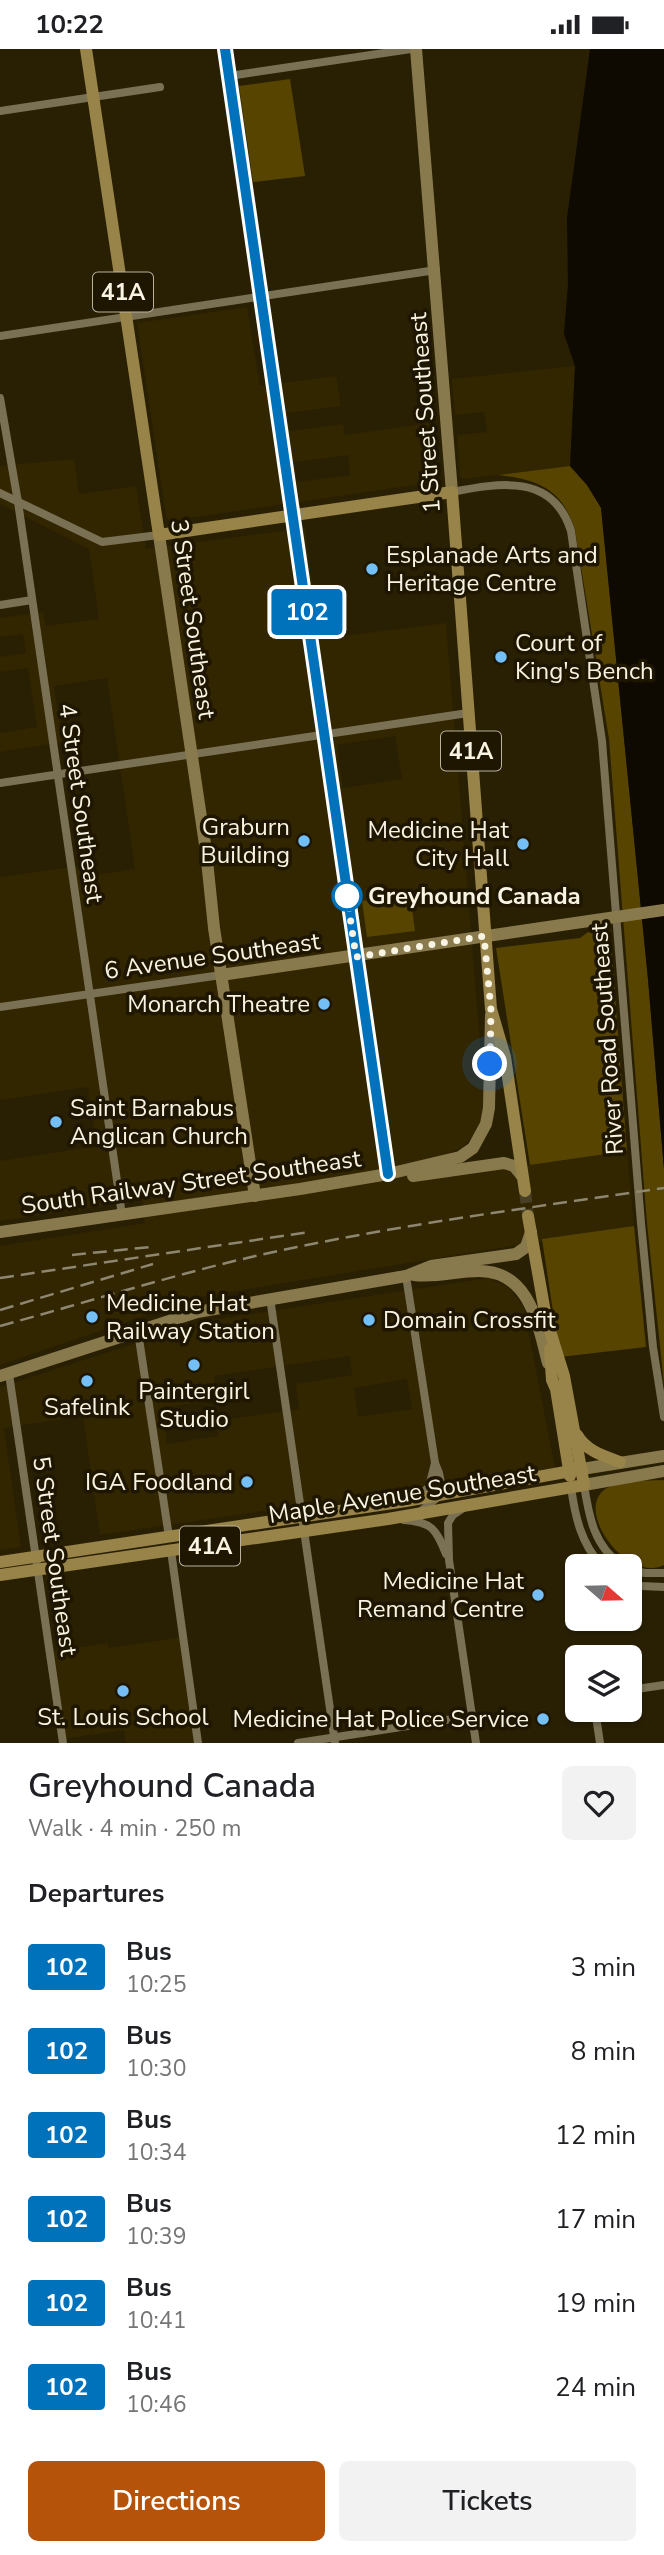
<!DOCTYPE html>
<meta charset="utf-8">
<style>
:root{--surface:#fff;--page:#f2f2f2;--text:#202124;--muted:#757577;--accent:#b45309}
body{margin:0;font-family:"Nunito Sans",sans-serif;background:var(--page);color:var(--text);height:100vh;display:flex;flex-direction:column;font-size:26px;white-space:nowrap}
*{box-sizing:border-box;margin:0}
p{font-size:23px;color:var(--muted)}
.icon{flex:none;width:38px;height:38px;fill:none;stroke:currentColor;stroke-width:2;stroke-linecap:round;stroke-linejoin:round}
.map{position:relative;height:1694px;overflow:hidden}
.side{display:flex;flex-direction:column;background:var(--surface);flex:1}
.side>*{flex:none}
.badge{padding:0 14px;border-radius:5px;font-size:24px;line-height:46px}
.needle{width:46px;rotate:110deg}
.tools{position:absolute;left:565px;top:1505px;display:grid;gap:14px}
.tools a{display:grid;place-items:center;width:77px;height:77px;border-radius:10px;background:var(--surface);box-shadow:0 2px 5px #0004;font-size:35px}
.you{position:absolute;width:35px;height:35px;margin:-18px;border:5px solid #fff;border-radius:50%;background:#1a73e8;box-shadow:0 0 0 10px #1a73e833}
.map>.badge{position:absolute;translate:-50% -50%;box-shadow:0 0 0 4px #fff}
h2{padding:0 28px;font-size:26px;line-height:63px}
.round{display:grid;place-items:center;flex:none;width:74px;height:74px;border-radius:10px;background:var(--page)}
.headline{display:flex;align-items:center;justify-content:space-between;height:119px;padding:0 28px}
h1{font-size:33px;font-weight:600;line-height:52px}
.cta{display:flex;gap:14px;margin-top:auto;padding:14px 28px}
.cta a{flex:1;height:80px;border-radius:10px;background:var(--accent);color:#fff;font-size:28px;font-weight:600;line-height:80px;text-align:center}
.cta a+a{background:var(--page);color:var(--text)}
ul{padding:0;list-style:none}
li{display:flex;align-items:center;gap:21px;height:84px;padding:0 28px}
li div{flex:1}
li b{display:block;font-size:26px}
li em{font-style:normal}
li .badge{min-width:77px;font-weight:700;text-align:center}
.status{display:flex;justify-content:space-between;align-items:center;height:49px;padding:0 35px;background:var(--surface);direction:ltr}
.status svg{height:19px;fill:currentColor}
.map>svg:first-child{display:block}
.built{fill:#322601;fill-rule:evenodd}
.green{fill:#574400}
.water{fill:#0e0901}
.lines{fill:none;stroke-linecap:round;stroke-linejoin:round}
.primary-tunnel{stroke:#484025;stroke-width:12;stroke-dasharray:12 6;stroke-linecap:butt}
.street{stroke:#7a7053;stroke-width:8}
.secondary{stroke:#897a4d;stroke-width:12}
.primary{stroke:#988348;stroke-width:12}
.rail{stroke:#8d8670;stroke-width:2.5;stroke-dasharray:14 7;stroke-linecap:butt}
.line-casing{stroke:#fff;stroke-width:16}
.line{stroke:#0072bc;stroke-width:10}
.walk{stroke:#f9f3e3;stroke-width:7;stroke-dasharray:0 12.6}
.poi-dot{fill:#74c0f6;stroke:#1f1600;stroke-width:2.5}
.stop-dot{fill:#fff;stroke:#0072bc;stroke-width:3.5}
.labels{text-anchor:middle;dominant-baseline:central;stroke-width:7;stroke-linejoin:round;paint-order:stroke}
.shield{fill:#1f1600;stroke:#b8b19f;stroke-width:2}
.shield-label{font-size:23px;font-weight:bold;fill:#f9f3e3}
.street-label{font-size:24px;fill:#f9f3e3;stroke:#1f1600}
.poi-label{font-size:24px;fill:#f9f3e3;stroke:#1f1600;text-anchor:end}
.stop-label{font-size:24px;font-weight:bold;fill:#f9f3e3;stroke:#1f1600;text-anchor:start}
</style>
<div class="status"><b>10:22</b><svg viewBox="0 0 49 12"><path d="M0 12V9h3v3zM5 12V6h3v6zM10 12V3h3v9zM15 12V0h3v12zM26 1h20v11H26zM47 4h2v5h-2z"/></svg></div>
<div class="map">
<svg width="664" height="1694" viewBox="0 0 664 1694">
<rect width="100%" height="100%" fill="#292004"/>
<!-- built -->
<g class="built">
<path d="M 247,258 L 260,337 L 336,327 L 341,357 L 287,364 L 290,382 L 343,375 L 345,386 L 430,374 L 435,433 L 169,472 L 166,467 L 137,274 ZM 348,406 L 350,426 L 297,433 L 294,413 Z"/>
<polygon points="575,317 570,417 463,430 460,427 457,386 487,383 484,363 455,366 452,330"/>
<path d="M 74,410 L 79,445 L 136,437 L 146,500 L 305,479 L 319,590 L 446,574 L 485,1055 L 485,1064 L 475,1085 L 463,1098 L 448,1105 L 451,1128 L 627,1102 L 634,1177 L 199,1248 L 0,1316 L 0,1197 L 145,1174 L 142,1151 L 0,1172 L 0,1112 L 97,1097 L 88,1038 L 0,1051 L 0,828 L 80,817 L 82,828 L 135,820 L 107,629 L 54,637 L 62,693 L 0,703 L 0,684 L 37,678 L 28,619 L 0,623 L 0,608 L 26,604 L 23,585 L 0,588 L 0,569 L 43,563 L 46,577 L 99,570 L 89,500 L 0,455 L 0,417 ZM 395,687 L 402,730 L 343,739 L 337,696 Z"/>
<path d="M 488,1229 L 510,1239 L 524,1259 L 555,1419 L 100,1486 L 83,1367 L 4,1379 L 21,1498 L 0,1501 L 0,1338 L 205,1272 ZM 350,1307 L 352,1326 L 296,1335 L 299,1360 L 216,1372 L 218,1387 L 167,1395 L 162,1359 L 217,1350 L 214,1327 ZM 407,1330 L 412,1360 L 358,1368 L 354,1339 Z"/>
<polygon points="183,1588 198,1694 126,1694 124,1681 62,1690 50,1603 108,1594 109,1599"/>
</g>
<!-- green -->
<g class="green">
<polygon points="290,30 305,127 253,133 239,37"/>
<path d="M 570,417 L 587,436 L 601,458 L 648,930 L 664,1120 L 664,1335 L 647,1174 L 609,690 L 575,481 C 562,440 539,431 498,426 Z"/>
<polygon points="410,845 415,882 367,888 362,852"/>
<polygon points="591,881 610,881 627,1102 530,1116 496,899 580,889"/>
<polygon points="634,1177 646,1298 560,1308 542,1190"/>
<path d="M 664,1431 L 664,1516 C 628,1534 575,1464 604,1441 C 619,1430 647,1432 664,1431 Z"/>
</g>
<!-- water -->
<polygon class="water" points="590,0 664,0 664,1120 648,930 601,459 587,436 570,417 575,317 564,285 568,235 567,169"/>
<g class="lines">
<!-- primary-tunnel -->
<polyline class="primary-tunnel" points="525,1142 528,1167"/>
<!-- street -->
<g class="street">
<polyline points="225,0 293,466"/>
<polyline points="229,27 411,0"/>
<polyline points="0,62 160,38"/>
<polyline points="0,287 436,221"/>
<polyline points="0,349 18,453 122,1166"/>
<path d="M 452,443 C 499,434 553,424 571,482 L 602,692 L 641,1174 L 653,1298 L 664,1368"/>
<polyline points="0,444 102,493 159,486"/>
<polyline points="0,556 32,551"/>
<polyline points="0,734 468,664"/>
<polyline points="0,958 221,926"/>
<polyline points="406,1227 435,1414 439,1424 443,1444 421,1462"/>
<polyline points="270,1249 335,1694"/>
<polyline points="138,1283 169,1488"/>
<polyline points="9,1325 63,1694"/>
<path d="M 584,1436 C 589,1468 594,1498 623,1517"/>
<path d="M 571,1438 C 575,1467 581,1495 602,1517"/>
<polyline points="418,1448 429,1438 435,1414"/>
<polyline points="462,1460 453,1466 448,1474 449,1511 476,1694"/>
<path d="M 404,1471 C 432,1473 436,1480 446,1505"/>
<polyline points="171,1502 198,1694"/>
<polyline points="630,1521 645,1524 664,1524"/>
<polyline points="630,1534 641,1537 664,1538"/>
<polyline points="630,1641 664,1636"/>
<polyline points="595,1661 600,1694"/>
<polyline points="298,1694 472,1667"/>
</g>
<!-- secondary -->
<g class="secondary">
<polyline points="416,0 452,443"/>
<polyline points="293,466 388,1125"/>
<polyline points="159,486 206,802 214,879 255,1147"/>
<polyline points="221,926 664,861"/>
<polyline points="413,1127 504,1114 514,1117 522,1127"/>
<polyline points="0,1183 300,1140 388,1125 460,1108 473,1099 486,1075 489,1059 491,966"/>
<path d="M 414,1226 C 437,1229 456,1222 479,1222 C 530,1222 538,1276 548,1314"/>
<polyline points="0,1327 197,1263 406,1227 431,1217 516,1205 526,1198 531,1183"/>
<polyline points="582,1420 664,1407"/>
<polyline points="584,1436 664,1422"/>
</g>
<!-- primary -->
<g class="primary">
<polyline points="86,0 159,486 452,443 491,960 505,1008 525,1142"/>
<polyline points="550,1300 552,1331 556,1340 570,1427"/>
<path d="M 577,1386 C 586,1402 604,1407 620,1413"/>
<polyline points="0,1513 406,1452 582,1420"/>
<polyline points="0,1526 388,1470 584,1436 564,1327 546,1269 528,1167"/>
</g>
<!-- rail -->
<g class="rail">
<polyline points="72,1206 150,1198"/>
<polyline points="0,1229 309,1183"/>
<polyline points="0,1261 153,1215"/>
<path d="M 0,1277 C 99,1250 197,1218 297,1198 C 419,1173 542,1157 664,1139"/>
</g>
</g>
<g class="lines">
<defs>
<polyline id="line" points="225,0 388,1125"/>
</defs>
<!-- line casing -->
<use href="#line" class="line-casing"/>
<!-- line -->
<use href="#line" class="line"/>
<!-- walk -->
<polyline class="walk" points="347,847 356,908 484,887 491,961 490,1015"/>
</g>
<!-- markers -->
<g class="poi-dot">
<circle cx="372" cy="520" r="7"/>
<circle cx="501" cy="608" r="7"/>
<circle cx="304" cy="792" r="7"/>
<circle cx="523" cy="795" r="7"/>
<circle cx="324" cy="955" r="7"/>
<circle cx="56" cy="1073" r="7"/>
<circle cx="92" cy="1268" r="7"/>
<circle cx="369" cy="1271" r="7"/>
<circle cx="194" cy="1316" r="7"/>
<circle cx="87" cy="1332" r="7"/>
<circle cx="247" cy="1433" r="7"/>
<circle cx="538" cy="1546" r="7"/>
<circle cx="123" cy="1642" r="7"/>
<circle cx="543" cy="1670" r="7"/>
</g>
<circle class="stop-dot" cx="347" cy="847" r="14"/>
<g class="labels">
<!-- shield labels -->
<g class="shield">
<rect x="93" y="223.5" width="60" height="39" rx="5"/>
<rect x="441" y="682.5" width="60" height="39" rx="5"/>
<rect x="180" y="1477.5" width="60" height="39" rx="5"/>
</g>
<g class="shield-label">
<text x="123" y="243">41A</text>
<text x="471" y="702">41A</text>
<text x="210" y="1497">41A</text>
</g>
<!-- street labels -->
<g class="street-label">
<text transform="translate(425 364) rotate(-94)">1 Street Southeast</text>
<text transform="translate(193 570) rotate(82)">3 Street Southeast</text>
<text transform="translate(81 754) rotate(82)">4 Street Southeast</text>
<text transform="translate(212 907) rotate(-8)">6 Avenue Southeast</text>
<text transform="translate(607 990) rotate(-94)">River Road Southeast</text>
<text transform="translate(191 1133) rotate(-8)">South Railway Street Southeast</text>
<text transform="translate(402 1445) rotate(-9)">Maple Avenue Southeast</text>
<text transform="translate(55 1507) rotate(82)">5 Street Southeast</text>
</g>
<!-- poi labels -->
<g class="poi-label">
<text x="386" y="506" text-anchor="start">Esplanade Arts and<tspan x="386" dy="28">Heritage Centre</tspan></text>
<text x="515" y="594" text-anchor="start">Court of<tspan x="515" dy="28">King's Bench</tspan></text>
<text x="290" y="778">Graburn<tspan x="290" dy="28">Building</tspan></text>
<text x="509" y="781">Medicine Hat<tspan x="509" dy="28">City Hall</tspan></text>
<text x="310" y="955">Monarch Theatre</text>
<text x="70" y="1059" text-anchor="start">Saint Barnabus<tspan x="70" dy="28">Anglican Church</tspan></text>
<text x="106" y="1254" text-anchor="start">Medicine Hat<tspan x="106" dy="28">Railway Station</tspan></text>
<text x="383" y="1271" text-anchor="start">Domain Crossfit</text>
<text x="194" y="1342" text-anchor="middle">Paintergirl<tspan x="194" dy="28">Studio</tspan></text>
<text x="87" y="1358" text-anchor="middle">Safelink</text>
<text x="233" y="1433">IGA Foodland</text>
<text x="524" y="1532">Medicine Hat<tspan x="524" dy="28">Remand Centre</tspan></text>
<text x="123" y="1668" text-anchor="middle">St. Louis School</text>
<text x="529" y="1670">Medicine Hat Police Service</text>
</g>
<!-- stop labels -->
<g class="stop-label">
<text x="368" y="847">Greyhound Canada</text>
</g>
</g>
</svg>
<div class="tools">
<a><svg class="needle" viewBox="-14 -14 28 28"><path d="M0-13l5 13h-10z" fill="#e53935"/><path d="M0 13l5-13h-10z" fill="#757577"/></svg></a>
<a><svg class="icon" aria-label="layers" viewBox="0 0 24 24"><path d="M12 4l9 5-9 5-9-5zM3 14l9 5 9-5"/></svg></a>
</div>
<div class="you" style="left:490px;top:1015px"></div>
<b class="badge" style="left:307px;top:563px;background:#0072bc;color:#fff">102</b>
</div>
<section class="side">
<div class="headline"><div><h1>Greyhound Canada</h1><p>Walk · 4 min · 250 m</p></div><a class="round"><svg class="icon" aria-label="heart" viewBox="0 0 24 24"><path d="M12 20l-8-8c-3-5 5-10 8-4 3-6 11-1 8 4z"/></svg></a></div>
<h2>Departures</h2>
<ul>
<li><span class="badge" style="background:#0072bc;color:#fff">102</span><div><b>Bus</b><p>10:25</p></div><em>3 min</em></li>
<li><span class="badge" style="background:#0072bc;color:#fff">102</span><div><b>Bus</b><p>10:30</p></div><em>8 min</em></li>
<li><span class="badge" style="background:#0072bc;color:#fff">102</span><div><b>Bus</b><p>10:34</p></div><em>12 min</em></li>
<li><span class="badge" style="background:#0072bc;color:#fff">102</span><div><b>Bus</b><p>10:39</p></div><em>17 min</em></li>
<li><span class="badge" style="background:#0072bc;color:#fff">102</span><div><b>Bus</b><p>10:41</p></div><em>19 min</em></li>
<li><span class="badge" style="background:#0072bc;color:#fff">102</span><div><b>Bus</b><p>10:46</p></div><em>24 min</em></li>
</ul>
<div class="cta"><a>Directions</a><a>Tickets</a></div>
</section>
